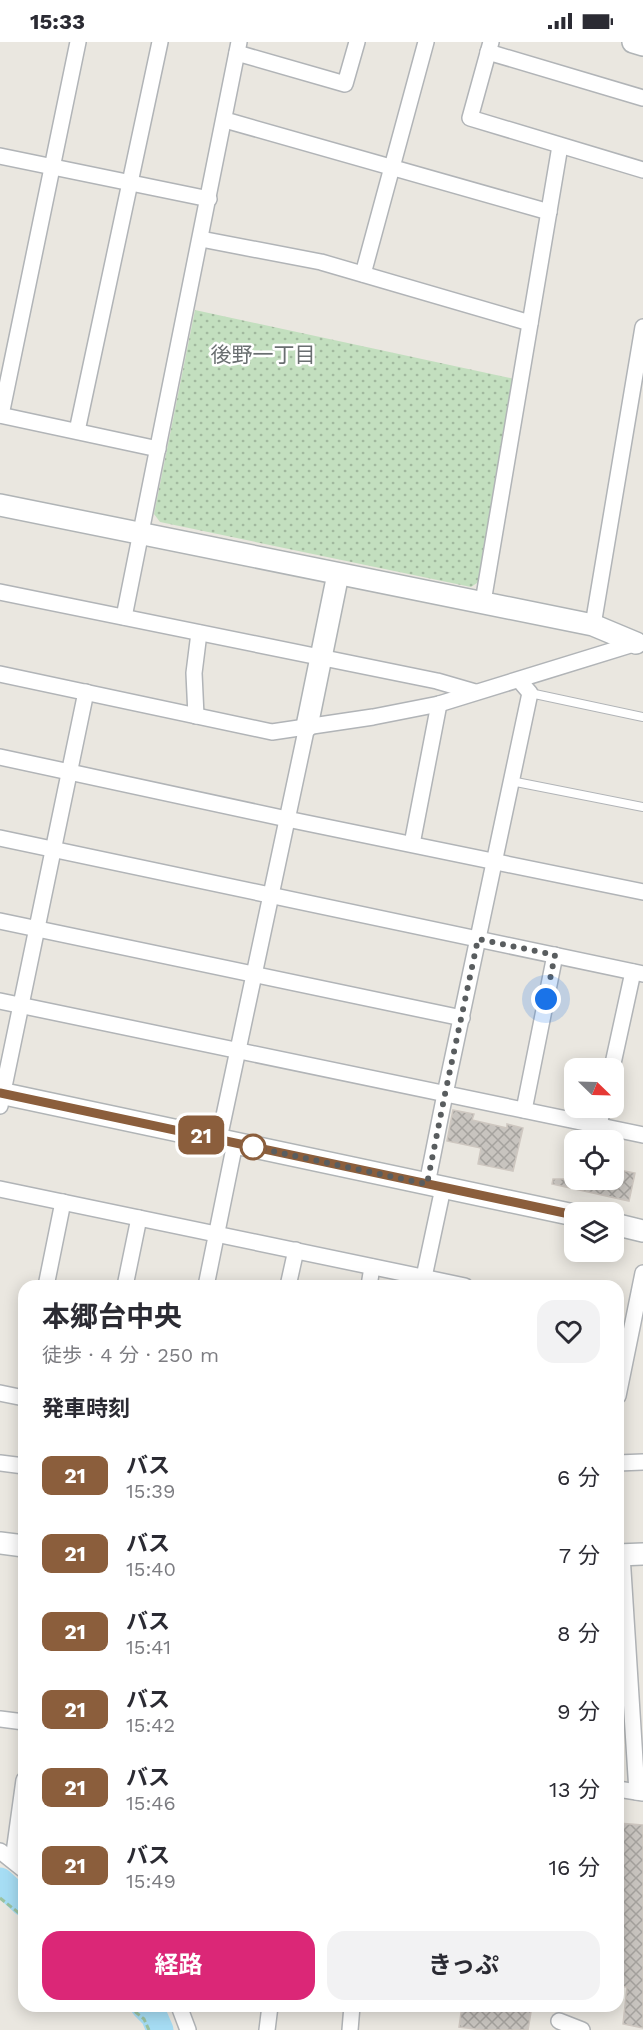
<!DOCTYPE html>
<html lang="ja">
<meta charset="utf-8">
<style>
:root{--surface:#fff;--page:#f2f2f3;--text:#2b2b33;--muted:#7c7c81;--accent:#db2777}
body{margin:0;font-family:"Work Sans","Noto Sans JP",sans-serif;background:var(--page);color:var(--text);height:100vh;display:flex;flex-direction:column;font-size:22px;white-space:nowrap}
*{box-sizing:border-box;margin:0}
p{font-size:20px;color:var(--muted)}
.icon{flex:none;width:33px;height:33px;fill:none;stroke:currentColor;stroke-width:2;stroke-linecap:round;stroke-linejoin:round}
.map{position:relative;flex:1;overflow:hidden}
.side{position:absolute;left:18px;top:1238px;width:606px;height:732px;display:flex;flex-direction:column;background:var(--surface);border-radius:18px;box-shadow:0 3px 15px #0003}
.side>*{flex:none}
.badge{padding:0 12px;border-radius:9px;font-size:21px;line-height:39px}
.needle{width:39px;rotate:113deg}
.buttons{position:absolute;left:564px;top:1016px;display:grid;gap:12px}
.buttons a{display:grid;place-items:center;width:60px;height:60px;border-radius:12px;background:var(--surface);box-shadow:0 3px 15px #0003;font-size:30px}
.you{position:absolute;width:30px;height:30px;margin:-15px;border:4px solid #fff;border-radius:50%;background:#1a73e8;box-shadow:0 0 0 9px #1a73e833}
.map>.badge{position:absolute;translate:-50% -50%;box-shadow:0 0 0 3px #fff}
h2{padding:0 24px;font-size:22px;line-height:54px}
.round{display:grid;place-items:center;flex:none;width:63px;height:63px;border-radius:18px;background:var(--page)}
.head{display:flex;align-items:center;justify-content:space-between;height:102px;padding:0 24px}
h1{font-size:28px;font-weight:700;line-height:45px}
.primary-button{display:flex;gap:12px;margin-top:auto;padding:12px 24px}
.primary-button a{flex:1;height:69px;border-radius:18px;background:var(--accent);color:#fff;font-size:24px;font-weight:700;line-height:69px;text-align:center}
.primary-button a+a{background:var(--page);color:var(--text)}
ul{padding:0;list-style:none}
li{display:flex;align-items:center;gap:18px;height:78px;padding:0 24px}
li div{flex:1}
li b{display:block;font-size:22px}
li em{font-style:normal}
li .badge{min-width:66px;font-weight:700;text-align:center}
.status{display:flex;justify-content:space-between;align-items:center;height:42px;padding:0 30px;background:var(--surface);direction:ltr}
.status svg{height:16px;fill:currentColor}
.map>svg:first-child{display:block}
.grass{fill:url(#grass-dots)}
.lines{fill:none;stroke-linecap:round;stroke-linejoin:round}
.river{stroke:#a6ddf4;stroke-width:27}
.building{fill:url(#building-cross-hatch);stroke:#cec7c0;stroke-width:1.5}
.lane-casing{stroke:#b1b4b7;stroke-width:10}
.street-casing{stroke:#b1b4b7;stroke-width:18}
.secondary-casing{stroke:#b0b4b6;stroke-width:24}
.path{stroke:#9bc2a0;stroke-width:3;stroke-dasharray:6 3;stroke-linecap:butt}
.lane{stroke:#fff;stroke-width:8}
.street{stroke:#fff;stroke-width:15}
.secondary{stroke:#fff;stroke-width:21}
.line-casing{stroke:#fff;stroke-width:14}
.line{stroke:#8b5e3c;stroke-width:9}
.walk{stroke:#595d5f;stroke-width:6;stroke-dasharray:0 10.8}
.stop-dot{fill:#fff;stroke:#8b5e3c;stroke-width:3}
.labels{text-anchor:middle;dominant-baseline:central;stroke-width:5;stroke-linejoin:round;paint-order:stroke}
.neighbourhood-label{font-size:21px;fill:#6a6f71;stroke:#fff}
</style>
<div class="status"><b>15:33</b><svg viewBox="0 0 49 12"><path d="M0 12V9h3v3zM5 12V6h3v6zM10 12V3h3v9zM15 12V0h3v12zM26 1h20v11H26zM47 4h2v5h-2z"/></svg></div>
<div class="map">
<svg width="643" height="1988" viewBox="0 0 643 1988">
<defs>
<pattern id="grass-dots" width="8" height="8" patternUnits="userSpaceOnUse" patternTransform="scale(1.5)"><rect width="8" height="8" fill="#c3dfbf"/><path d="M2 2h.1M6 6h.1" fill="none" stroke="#a1b89e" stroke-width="1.8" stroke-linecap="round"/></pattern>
<pattern id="building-cross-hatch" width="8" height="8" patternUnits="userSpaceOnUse" patternTransform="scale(1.5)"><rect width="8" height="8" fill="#c8c4bf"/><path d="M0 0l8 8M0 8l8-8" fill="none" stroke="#a5a29e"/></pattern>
</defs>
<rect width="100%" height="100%" fill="#eae7e0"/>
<!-- grass -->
<polygon class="grass" points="195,268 515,337 480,539 471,545 160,480 154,472"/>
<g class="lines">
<!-- river -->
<g class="river">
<polyline points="0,1839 24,1861"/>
<polyline points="144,1964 154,1974 160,1988"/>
</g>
</g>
<!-- building -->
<g class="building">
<polygon points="453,1068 474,1072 472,1078 507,1086 507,1082 523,1086 513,1129 478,1122 481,1106 447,1099"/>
<polygon points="614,1127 635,1131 629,1159 552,1142 553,1137 614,1137"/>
<polygon points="618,1781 643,1783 643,1986 623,1982 627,1945 618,1944"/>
<polygon points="462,1964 532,1964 528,1988 483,1988 459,1985"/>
</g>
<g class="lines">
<defs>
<g id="lane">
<polyline points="530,651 643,675"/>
<polyline points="511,739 643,765"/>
</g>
<g id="street">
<polyline points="491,0 470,76 643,128"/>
<polyline points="488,10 643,56"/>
<polyline points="237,11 345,42 357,0"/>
<polyline points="225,78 549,170"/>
<polyline points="0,114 209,157"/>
<polyline points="201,197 321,220 530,281"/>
<polyline points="363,232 426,0"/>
<polyline points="0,373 158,407"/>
<polyline points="1,373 78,0"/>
<polyline points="77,389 160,0"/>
<polyline points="0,550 437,639 475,650"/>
<polyline points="483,560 560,104"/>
<polyline points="124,575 239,0"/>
<polyline points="593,583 643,285"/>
<polyline points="0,632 272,690 373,675 439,662 640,600"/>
<polyline points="196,674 194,631 199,591"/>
<polyline points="0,715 287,777 643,850"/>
<polyline points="0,796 643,932"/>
<polyline points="412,802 439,662"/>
<polyline points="0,879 462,976"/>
<polyline points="0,959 643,1093"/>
<polyline points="612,1026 633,930"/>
<polyline points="0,1064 86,650"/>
<polyline points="524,1068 555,913"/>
<polyline points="599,1083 603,1065"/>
<polyline points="219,1097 307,684"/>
<polyline points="427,1142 445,1052 530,651 519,638"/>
<polyline points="0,1147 465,1244"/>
<polyline points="424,1235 443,1146"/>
<polyline points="46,1244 63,1160"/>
<polyline points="125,1244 139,1176"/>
<polyline points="206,1244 235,1101"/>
<polyline points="288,1244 296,1208"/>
<polyline points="369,1244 372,1225"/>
<polyline points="0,1351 24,1356"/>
<polyline points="618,1354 643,1231"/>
<polyline points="0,1421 24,1424"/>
<polyline points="618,1421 643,1420"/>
<polyline points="622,1513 637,1750"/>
<polyline points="0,1677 24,1680"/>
<polyline points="618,1747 643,1751"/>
<polyline points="0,1809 24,1828"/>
<polyline points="13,1818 24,1738"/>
<polyline points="179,1964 188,1988"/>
<polyline points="559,1979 582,1988"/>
<polyline points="267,1988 270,1964"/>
<polyline points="350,1988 352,1964"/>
</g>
<g id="secondary">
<polyline points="633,0 643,3"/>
<polyline points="0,463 593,583 636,601"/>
<polyline points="307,684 338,532"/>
<polyline points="0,1051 574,1173"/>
<polyline points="614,1182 643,1189"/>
<polyline points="0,1501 24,1504"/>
<polyline points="618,1513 643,1512"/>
</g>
</defs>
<!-- lane casing -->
<use href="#lane" class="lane-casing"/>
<!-- street casing -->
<use href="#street" class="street-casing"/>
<!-- secondary casing -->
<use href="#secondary" class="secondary-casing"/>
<!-- path -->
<g class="path">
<polyline points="0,1856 24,1875"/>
<polyline points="128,1964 144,1977 149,1988"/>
</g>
<!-- lane -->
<use href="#lane" class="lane"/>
<!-- street -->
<use href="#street" class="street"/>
<!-- secondary -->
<use href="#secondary" class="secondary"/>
</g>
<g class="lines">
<defs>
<polyline id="line" points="0,1051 574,1173"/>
</defs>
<!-- line casing -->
<use href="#line" class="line-casing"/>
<!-- line -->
<use href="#line" class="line"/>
<!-- walk -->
<polyline class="walk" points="253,1105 427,1142 445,1052 478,897 555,913 546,957"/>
</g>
<!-- markers -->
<circle class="stop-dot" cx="253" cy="1105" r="12"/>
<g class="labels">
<!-- neighbourhood labels -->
<g class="neighbourhood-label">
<text x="263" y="312">後野一丁目</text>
</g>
</g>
</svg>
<div class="buttons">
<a><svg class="needle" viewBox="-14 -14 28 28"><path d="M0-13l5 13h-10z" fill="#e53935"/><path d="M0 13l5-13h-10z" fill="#7c7c81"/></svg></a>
<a><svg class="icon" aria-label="locate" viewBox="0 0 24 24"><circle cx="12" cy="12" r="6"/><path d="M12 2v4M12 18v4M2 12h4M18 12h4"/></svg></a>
<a><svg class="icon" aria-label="layers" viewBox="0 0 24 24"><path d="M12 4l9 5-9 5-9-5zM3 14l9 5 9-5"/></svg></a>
</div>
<div class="you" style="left:546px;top:957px"></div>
<b class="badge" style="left:201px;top:1093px;background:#8b5e3c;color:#fff">21</b>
<section class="side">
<div class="head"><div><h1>本郷台中央</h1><p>徒歩 · 4 分 · 250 m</p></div><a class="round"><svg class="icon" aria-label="heart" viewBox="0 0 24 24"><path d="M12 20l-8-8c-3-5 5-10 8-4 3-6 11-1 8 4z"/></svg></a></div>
<h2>発車時刻</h2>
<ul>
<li><span class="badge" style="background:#8b5e3c;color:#fff">21</span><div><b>バス</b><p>15:39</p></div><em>6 分</em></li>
<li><span class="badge" style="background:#8b5e3c;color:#fff">21</span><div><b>バス</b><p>15:40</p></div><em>7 分</em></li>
<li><span class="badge" style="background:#8b5e3c;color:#fff">21</span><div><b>バス</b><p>15:41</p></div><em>8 分</em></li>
<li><span class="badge" style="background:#8b5e3c;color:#fff">21</span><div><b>バス</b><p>15:42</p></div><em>9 分</em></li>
<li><span class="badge" style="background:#8b5e3c;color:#fff">21</span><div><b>バス</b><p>15:46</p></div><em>13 分</em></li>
<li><span class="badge" style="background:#8b5e3c;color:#fff">21</span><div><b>バス</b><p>15:49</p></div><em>16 分</em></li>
</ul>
<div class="primary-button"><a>経路</a><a>きっぷ</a></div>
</section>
</div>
